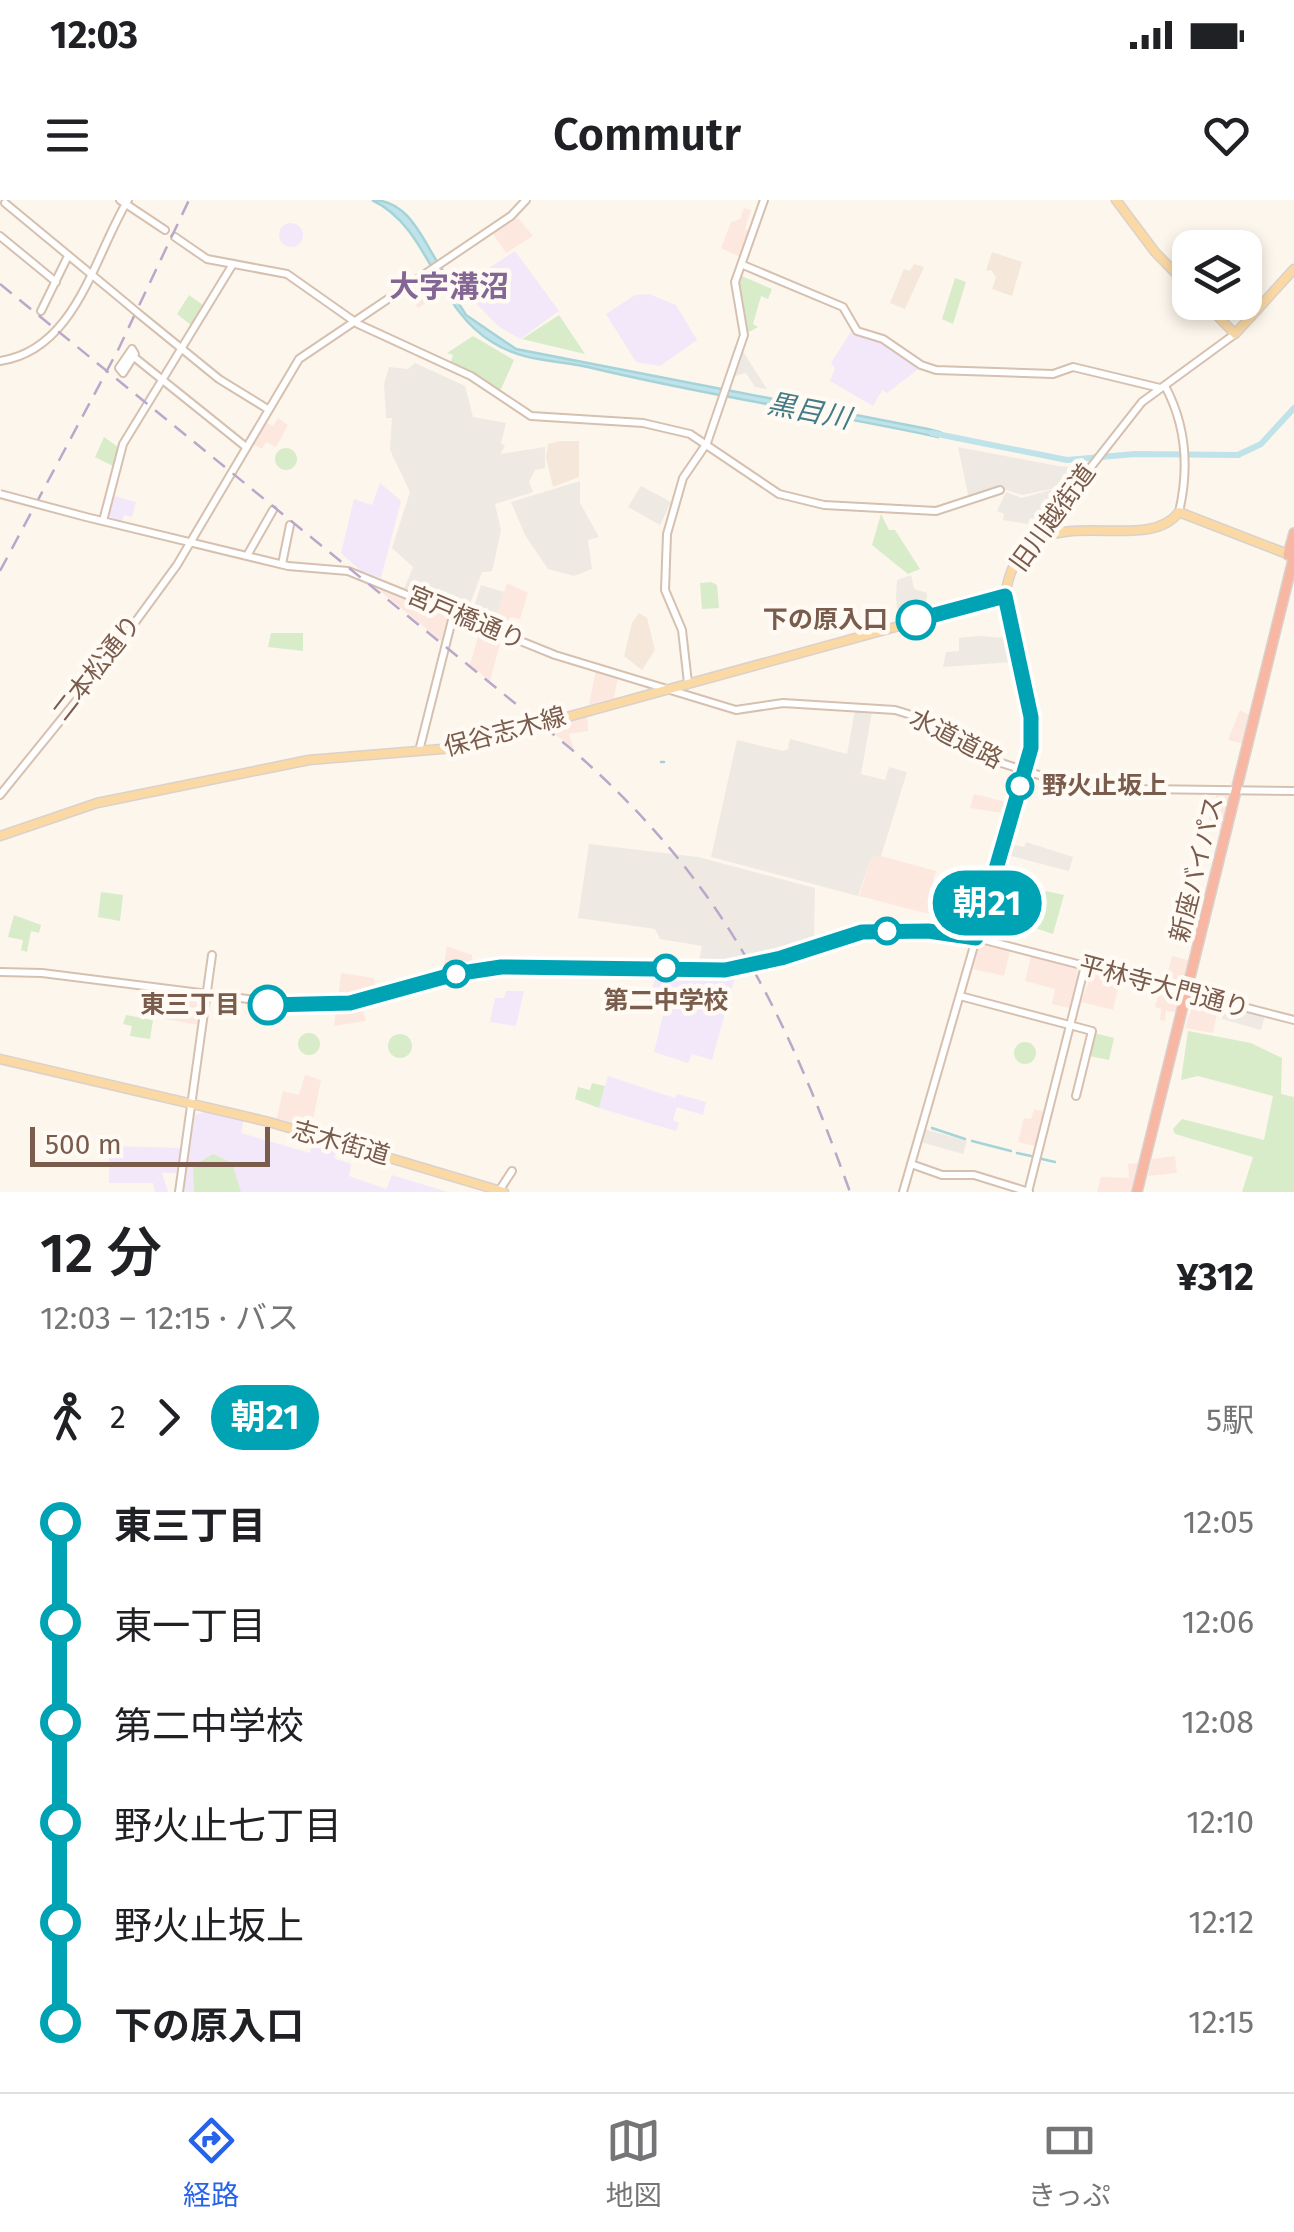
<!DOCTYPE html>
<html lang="ja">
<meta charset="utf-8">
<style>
:root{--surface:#fff;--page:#f6f6f6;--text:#202124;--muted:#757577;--line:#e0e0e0;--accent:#2563eb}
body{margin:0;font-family:"Fira Sans","Noto Sans JP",sans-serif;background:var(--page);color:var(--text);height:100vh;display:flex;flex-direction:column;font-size:38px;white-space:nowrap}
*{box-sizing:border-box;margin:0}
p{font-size:32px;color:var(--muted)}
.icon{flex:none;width:55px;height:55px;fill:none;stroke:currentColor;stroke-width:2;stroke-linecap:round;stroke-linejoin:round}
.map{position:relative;height:992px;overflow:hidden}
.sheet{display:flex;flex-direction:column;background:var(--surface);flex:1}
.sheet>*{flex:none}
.badge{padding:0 20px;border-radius:32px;font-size:35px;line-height:65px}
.tools{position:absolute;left:1172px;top:30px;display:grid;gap:20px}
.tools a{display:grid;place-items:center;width:90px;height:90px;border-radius:20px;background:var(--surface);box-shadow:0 5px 15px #0003;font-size:50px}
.scale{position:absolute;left:30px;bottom:25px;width:240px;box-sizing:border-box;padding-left:10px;border:5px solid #7a5c4d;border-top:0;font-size:28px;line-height:35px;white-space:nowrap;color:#7a5c4d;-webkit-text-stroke:8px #fffaf3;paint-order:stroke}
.map>.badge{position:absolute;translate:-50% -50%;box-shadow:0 0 0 5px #fff}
.legs{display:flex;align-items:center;gap:15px;height:110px;padding:0 40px;font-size:32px}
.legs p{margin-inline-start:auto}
.head{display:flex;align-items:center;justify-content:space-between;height:170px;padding:0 40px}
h1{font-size:55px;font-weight:600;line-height:75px}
ul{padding:0 40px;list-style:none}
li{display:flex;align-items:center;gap:35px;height:100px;font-size:38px}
li i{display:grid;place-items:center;width:15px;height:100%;margin:0 12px;background:currentColor}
li i::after{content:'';width:25px;height:25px;margin:-12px;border:8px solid;border-radius:50%;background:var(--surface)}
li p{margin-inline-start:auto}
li:first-child i{background:linear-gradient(#0000 50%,currentColor 0)}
li:last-child i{background:linear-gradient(currentColor 50%,#0000 0)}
.status{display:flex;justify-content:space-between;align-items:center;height:70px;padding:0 50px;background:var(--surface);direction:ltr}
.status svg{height:28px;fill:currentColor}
header{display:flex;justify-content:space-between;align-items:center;height:130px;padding:0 40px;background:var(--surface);font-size:45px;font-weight:600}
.menu{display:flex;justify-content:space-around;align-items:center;height:140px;border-top:2px solid var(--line);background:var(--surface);font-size:28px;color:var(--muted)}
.menu a{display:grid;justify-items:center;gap:5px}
.menu .on{color:var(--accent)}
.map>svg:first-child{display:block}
.residential{fill:#f5e8da}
.commercial{fill:#fde8e0}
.industrial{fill:#efe9e4}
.education{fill:#f3e8fa}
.green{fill:#d8ecc9}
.water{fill:#bfe3e8;stroke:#a5d3da;stroke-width:2.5}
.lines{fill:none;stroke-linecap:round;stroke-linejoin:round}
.stream{stroke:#a5d3da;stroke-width:2.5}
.river{stroke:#bfe3e8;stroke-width:6}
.secondary-casing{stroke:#d6c0b0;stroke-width:10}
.primary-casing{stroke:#dad1cd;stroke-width:11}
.highway-casing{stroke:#dad1cd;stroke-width:12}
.secondary{stroke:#fff;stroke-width:6}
.primary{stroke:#fbd9a5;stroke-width:8}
.highway{stroke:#f7b7a3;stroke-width:9}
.rail{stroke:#b9a8c9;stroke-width:2.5;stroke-dasharray:15 10;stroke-linecap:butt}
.secondary-bridge-casing{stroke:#d6c0b0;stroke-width:10;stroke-linecap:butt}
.secondary-bridge{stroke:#fff;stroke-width:6}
.line-1-casing{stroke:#fff;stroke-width:22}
.line-1{stroke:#00a3b4;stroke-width:15}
.stop-1-dot{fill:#fff;stroke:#00a3b4;stroke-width:5}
.labels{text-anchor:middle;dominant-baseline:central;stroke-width:9;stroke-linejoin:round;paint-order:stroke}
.street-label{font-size:25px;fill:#7a5c4d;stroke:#fffaf3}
.stop-label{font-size:25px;font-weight:bold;fill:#7a5c4d;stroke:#fffaf3;text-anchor:end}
.water-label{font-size:28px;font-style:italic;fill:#437c86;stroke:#fffaf3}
.quarter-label{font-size:30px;font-weight:bold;fill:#846695;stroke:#fffaf3}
</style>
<div class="status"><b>12:03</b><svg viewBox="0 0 49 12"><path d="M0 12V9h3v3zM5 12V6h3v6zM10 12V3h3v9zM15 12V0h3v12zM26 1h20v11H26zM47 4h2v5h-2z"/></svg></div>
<header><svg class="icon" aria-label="menu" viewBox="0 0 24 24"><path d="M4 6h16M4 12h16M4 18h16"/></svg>Commutr<svg class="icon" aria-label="heart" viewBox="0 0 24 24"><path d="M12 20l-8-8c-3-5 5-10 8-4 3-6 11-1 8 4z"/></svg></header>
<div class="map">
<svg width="1294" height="992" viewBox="0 0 1294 992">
<rect width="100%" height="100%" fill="#fdf6ec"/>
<!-- residential -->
<g class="residential">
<polygon points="992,52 1022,62 1012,96 992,89 996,77 991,70 986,71"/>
<polygon points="914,64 924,67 905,109 890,103 904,69 910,71"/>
<polygon points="560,241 579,241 579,277 553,287 546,258 548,244"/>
<polygon points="639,413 647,418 655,450 642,470 624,456 632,423"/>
</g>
<!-- commercial -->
<g class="commercial">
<polygon points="744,8 751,10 745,29 752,31 742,58 721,48 731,22 740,19"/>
<polygon points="518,18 533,36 506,53 493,34"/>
<polygon points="425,77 437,96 418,108 407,88"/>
<polygon points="278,218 288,225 276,247 266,242 262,249 252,244 262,221 273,226"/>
<polygon points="507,383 528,393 520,419 510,417 504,431 493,426"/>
<polygon points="383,387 452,415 444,443 380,391"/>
<polygon points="481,427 502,436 490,481 470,465"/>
<polygon points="596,469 618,476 614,498 589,505"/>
<polygon points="1240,510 1251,516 1245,544 1228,540"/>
<polygon points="587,513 588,531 569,534 574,549 545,526"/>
<polygon points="1216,593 1232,594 1222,631 1211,631 1209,617 1216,616"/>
<polygon points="974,594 1010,603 1009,614 970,608"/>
<polygon points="881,656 936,671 931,689 980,712 976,726 859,696 871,658"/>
<polygon points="984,744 1010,751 1004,776 973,769 978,747"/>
<polygon points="447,746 472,755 471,766 443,771"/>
<polygon points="1031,756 1076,768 1079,773 1070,808 1052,804 1055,789 1025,781"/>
<polygon points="1172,756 1191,761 1185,785 1165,783"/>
<polygon points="1092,772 1120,780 1113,810 1081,802"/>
<polygon points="341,773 374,778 377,791 338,800"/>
<polygon points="1160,789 1182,798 1178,812 1166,811 1165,821 1160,820 1161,809 1155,807"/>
<polygon points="150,793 199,800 199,825 147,816"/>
<polygon points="1195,798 1213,802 1211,812 1217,814 1213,833 1185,828"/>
<polygon points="361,805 366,821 334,826 336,809"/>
<polygon points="305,875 321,880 311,930 276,921 283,891 299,895"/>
<polygon points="1034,909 1044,912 1036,946 1018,942 1024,918 1031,919"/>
<polygon points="1175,956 1177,973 1148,976 1152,959"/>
<polygon points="1140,963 1134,992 1097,992 1101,977 1129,978 1128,964"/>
</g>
<!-- industrial -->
<g class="industrial">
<polygon points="742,151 744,153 767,189 755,187 746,173 734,176"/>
<polygon points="415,163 465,186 473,217 506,223 501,243 505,246 500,254 545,247 545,268 535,270 529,282 533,292 495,304 501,330 494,363 492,371 482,372 466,415 404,389 413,367 392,348 410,292 390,250 392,218 386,218 384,184 389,167 408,169"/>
<polygon points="958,247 1058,266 1082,268 1061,287 1022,295 1000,288 969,299"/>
<polygon points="580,281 580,303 599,337 588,340 592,369 574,376 548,369 525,335 511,302"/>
<polygon points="641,286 671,302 660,325 628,307"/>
<polygon points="1050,290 1061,293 1039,319 1030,318 1028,324 1003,320 1004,314 997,311 1006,292 1022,298"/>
<polygon points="911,375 914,389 927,393 926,414 910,419 897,408 896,397 897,380"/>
<polygon points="481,385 504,392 493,426 471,416"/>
<polygon points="979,436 1007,438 1013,462 943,467 946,452 959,451 959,438"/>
<polygon points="855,510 872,512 861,574 885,580 889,567 907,572 881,656 871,658 858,696 711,657 737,540 783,551 788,549 790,539 847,554"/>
<polygon points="1026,642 1073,657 1069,671 1003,654 1006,643 1024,647"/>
<polygon points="589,644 698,657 815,688 814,740 765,758 698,766 702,746 660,739 655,729 578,718"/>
<polygon points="1225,805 1265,815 1261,830 1222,819"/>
<polygon points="924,929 967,941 963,954 921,942"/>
</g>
<!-- education -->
<g class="education">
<circle cx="291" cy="35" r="12"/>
<polygon points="515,51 559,111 520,139 498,126 460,87"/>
<polygon points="649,94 676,105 697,140 660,166 636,162 606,114 635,95"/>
<polygon points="852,130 882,141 921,167 887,193 882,190 873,206 830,181 835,168 831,163"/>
<polygon points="380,283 401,301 381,378 361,371 341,353 354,299 372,305"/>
<polygon points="111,295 136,302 132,317 124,315 122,323 107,315"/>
<polygon points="657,772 735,777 712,860 692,854 688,863 654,852 665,807 649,802"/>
<polygon points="506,791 524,791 516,826 490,822 495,798 504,798"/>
<polygon points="608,876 675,898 677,894 706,902 703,915 677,907 673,920 679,923 676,931 599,908"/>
<polygon points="204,912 244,919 241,933 310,953 313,937 339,944 334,958 351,964 349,976 386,989 392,975 448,992 183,992 195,915"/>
<polygon points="109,946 183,948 179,973 162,973 168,992 155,992 153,983 109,983"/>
</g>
<!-- green -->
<g class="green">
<polygon points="739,75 772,89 768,99 761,96 753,124 758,127 749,132 745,130 736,86"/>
<polygon points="955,78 966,82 953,124 942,119"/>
<polygon points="189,95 203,105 191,125 177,114"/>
<polygon points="559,115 585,154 522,139"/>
<polygon points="473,136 514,160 501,189 495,191 472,173 450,164 453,155 447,153"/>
<polygon points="104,237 118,247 113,266 95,257"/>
<circle cx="286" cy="259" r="11"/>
<polygon points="881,314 889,330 895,330 920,369 908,374 872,345"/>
<polygon points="711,382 717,385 719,408 702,409 700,383"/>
<polygon points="271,433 303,433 303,451 268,447"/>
<polygon points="1046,691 1064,695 1053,734 1035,728"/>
<polygon points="101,692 123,695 120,721 98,717"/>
<polygon points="14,715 41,725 39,733 31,731 27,752 21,750 23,740 8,737"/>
<polygon points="126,815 153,820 150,839 130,836 132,826 123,824"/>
<polygon points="1188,831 1251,843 1282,858 1281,894 1294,897 1294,992 1242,992 1253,957 1175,934 1173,929 1182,919 1264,940 1273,896 1198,876 1181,880"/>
<circle cx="309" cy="844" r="11"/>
<polygon points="1094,833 1114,838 1109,860 1089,856"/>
<circle cx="400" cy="846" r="12"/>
<circle cx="1025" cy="853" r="11"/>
<polygon points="592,883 605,886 599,908 575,899 578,887 590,890"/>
<polygon points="213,954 232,963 241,992 194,992 193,966"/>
</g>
<!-- water -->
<path class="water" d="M 372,0 C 415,0 426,53 450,80 L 452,86 L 442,77 L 466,115 L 516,149 L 928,229 L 940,232 L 938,237 C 826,213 708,196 592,168 C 556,159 525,163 492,142 C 434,107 431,28 372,0 Z"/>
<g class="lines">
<!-- stream -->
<g class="stream">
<polyline points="661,562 664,562"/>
<polyline points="932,928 965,939"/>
<polyline points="972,941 1011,951"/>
<polyline points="1017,953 1031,956"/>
<polyline points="1042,959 1055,962"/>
</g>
<!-- river -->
<polyline class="river" points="932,233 1067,260 1135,254 1238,255 1261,244 1294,208"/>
<defs>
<g id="secondary">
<polyline points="120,0 165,30"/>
<polyline points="5,3 126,103"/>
<polyline points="0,36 56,82"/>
<polyline points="175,37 207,59 287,74 358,124 471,176 531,216 643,223 690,234 779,294 824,305 936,311 1000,290"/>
<polyline points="743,65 843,107 857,131 883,139 921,165 936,170 1053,174 1073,167 1160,188"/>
<polyline points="41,111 68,56"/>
<polyline points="139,114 219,179 266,208"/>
<polygon points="132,149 135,154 123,173 119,168"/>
<polyline points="134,157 246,247"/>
<path d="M 0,161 C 76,150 94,56 128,0"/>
<path d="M 1165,186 C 1186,225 1189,269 1179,312"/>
<polyline points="86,317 288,366 348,371 555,455 736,510 783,503 895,510 921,518 995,561 1042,576 1143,589 1294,591"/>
<polyline points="103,321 123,244 233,64"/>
<polyline points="1032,342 1142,202 1235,134"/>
<polyline points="248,354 273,310"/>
<polyline points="282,364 290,325"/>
<polyline points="688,483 682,430 665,390 667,334 683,278 707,243 744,135 735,82 764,0"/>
<polyline points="419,551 454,412"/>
<polyline points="0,595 90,484 177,365 299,159 511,16 526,0"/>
<polyline points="0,772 42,773 311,807 360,801 491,768 718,770 781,758 862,732 938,731 977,738 1294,820"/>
<polyline points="960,796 1092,831 1076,896"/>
<polyline points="911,964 942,975 974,975 1029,992"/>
<polyline points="499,991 512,971"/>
<polyline points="179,992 212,755"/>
<polyline points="903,992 1031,548 1031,517 1005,397"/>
<polyline points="1028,992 1085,766"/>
</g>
<g id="primary">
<polyline points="1116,0 1155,52 1190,88"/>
<polyline points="1204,102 1235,134 1294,69"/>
<path d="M 0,636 L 97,603 L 309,560 L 454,548 L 1005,397 C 1020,283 1142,362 1179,312 L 1290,355"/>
<polyline points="0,859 269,922 504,992"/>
</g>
<g id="highway">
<polyline points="1288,355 1294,333"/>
<polyline points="1137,992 1294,356"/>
</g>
</defs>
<!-- secondary casing -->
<use href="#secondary" class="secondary-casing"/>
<!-- primary casing -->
<use href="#primary" class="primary-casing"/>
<!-- highway casing -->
<use href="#highway" class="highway-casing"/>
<!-- secondary -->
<use href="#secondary" class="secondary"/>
<!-- primary -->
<use href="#primary" class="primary"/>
<!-- highway -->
<use href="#highway" class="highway"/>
<!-- rail -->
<g class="rail">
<path d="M 0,84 L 570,548 C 721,678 784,809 850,992"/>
<polyline points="0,371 119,148 189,0"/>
</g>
<defs>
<g id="secondary-bridge">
<polyline points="126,103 139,114"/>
<polyline points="0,294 86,317"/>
</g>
</defs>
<!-- secondary-bridge casing -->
<use href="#secondary-bridge" class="secondary-bridge-casing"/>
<!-- secondary-bridge -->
<use href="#secondary-bridge" class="secondary-bridge"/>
</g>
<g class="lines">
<defs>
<polyline id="line-1" points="268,805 350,803 455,774 501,767 725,770 781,758 862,732 928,731 976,738 1031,548 1031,517 1005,396 916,420"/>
</defs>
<!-- line-1 casing -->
<use href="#line-1" class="line-1-casing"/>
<!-- line-1 -->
<use href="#line-1" class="line-1"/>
</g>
<!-- markers -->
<g class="stop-1-dot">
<circle cx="916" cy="420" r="18"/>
<circle cx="1020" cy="586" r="12"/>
<circle cx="887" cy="731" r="12"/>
<circle cx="666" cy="768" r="12"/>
<circle cx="456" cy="774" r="12"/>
<circle cx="268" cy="805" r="18"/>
</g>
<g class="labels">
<!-- street labels -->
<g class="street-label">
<text transform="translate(1053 318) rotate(-54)">旧川越街道</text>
<text transform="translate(466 418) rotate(23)">宮戸橋通り</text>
<text transform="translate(97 468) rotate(-52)">二本松通り</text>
<text transform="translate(505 532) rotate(-15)">保谷志木線</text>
<text transform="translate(956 539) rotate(27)">水道道路</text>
<text transform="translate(1197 669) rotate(-76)">新座バイパス</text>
<text transform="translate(1164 787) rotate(15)">平林寺大門通り</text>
<text transform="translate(341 943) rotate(16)">志木街道</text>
</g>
<!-- stop labels -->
<g class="stop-label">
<text x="888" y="420">下の原入口</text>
<text x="1042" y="586" text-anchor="start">野火止坂上</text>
<text x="666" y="801" text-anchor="middle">第二中学校</text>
<text x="240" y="805">東三丁目</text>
</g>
<!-- water labels -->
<g class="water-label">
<text transform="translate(809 211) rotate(11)">黒目川</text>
</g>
<!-- quarter labels -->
<g class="quarter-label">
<text x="449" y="87">大字溝沼</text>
</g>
</g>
</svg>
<div class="tools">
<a><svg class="icon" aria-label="layers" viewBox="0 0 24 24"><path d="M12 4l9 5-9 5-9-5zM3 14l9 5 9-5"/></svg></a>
</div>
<div class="scale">500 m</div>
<b class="badge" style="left:987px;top:703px;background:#00a3b4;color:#fff">朝21</b>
</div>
<section class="sheet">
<div class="head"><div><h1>12 分</h1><p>12:03 – 12:15 · バス</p></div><b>¥312</b></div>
<div class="legs"><svg class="icon" aria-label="walk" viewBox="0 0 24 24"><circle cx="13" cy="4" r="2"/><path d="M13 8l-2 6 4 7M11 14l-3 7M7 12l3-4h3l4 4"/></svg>2<svg class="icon" aria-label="forward" viewBox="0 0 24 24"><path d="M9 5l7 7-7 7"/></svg><b class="badge" style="background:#00a3b4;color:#fff">朝21</b><p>5駅</p></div>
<ul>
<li><i style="color:#00a3b4"></i><b>東三丁目</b><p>12:05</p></li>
<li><i style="color:#00a3b4"></i><span>東一丁目</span><p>12:06</p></li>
<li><i style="color:#00a3b4"></i><span>第二中学校</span><p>12:08</p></li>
<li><i style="color:#00a3b4"></i><span>野火止七丁目</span><p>12:10</p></li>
<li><i style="color:#00a3b4"></i><span>野火止坂上</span><p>12:12</p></li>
<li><i style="color:#00a3b4"></i><b>下の原入口</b><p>12:15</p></li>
</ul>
</section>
<nav class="menu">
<a class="on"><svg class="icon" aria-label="directions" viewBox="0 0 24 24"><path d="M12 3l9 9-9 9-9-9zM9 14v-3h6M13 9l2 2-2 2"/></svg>経路</a>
<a><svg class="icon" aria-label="map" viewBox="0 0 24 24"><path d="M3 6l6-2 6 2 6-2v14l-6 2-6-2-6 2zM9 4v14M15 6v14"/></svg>地図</a>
<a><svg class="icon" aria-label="tickets" viewBox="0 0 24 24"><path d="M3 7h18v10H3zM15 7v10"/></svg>きっぷ</a>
</nav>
